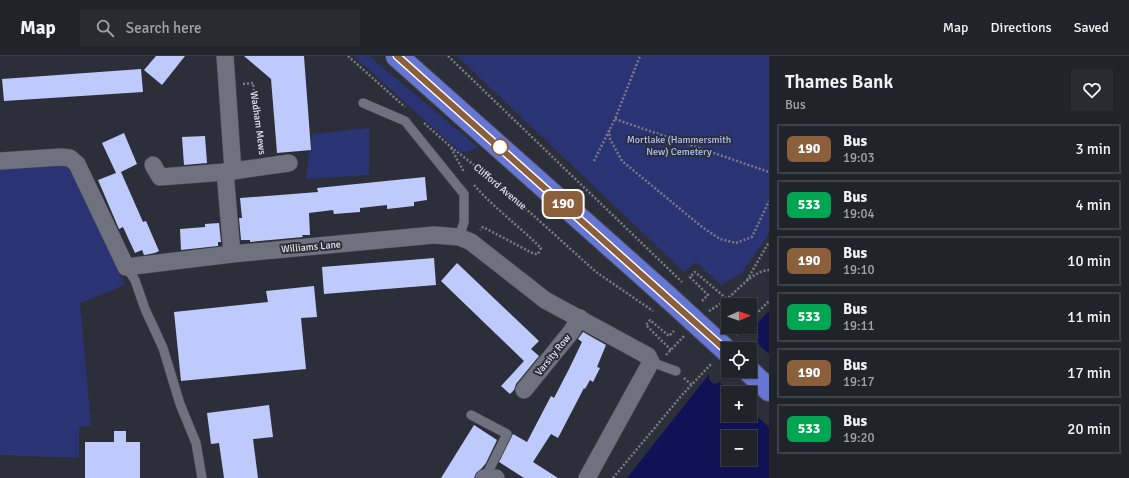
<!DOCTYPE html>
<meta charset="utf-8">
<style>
:root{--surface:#21232b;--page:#292b33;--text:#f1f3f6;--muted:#a2a4a9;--line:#3e4047}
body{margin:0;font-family:Signika,sans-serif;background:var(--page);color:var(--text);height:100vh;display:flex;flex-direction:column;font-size:15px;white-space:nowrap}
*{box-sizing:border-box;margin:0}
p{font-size:13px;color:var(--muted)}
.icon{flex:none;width:22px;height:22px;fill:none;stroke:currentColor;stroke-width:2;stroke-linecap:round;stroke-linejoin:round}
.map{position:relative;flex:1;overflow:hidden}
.details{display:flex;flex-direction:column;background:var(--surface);width:360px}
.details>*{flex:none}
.badge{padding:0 8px;border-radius:6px;font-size:14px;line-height:26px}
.needle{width:26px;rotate:88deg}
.fabs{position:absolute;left:721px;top:242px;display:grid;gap:8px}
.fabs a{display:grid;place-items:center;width:36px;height:36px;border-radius:0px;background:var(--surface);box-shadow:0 1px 3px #0004,0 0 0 1px var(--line);font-size:20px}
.map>.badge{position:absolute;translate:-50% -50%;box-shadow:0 0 0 2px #fff}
.round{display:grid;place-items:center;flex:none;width:42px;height:42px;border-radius:0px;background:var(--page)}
.headline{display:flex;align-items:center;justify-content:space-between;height:68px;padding:0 16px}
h1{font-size:19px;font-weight:600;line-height:30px}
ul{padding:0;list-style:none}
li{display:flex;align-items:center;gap:12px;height:50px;margin:0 8px 6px;padding:0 8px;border:2px solid var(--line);border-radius:0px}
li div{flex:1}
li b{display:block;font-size:15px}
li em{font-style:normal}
li .badge{min-width:44px;font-weight:700;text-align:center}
header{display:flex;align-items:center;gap:24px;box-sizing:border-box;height:56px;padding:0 20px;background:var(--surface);border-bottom:1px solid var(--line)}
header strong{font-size:19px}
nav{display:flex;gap:22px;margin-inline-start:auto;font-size:14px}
.search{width:280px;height:36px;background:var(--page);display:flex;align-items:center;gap:10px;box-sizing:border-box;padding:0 14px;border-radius:0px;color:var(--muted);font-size:15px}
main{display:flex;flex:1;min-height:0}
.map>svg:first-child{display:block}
.green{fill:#2a3475}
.water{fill:#111255;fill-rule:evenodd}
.pier{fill:#2c2f39}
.building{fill:#bdcafb}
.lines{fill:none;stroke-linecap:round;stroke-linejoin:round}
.service-casing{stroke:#4a4c55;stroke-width:10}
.minor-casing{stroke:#4a4c55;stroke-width:18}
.trunk-casing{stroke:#4a4c55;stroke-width:24}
.path{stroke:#7a7c85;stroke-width:2.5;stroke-dasharray:2 2;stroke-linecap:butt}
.service{stroke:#6f727e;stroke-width:9}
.minor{stroke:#6f727e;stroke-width:17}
.trunk{stroke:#6676d5;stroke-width:22}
.trunk-bridge-casing{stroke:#4a4c55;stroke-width:24;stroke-linecap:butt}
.trunk-bridge{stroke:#6676d5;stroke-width:22}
.line-casing{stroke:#fff;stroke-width:9}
.line{stroke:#8b5e3c;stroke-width:6}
.stop-dot{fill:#fff;stroke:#8b5e3c;stroke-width:2}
.labels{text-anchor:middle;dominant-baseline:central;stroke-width:4;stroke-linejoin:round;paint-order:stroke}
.street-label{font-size:10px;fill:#e2e4eb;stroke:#2c2f39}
.park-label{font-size:10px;fill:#b0c0fd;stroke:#2c2f39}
</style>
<header>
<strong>Map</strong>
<div class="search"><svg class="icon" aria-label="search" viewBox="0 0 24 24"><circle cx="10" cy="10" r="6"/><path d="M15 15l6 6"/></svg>Search here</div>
<nav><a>Map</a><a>Directions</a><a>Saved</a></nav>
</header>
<main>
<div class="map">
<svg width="769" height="422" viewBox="0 0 769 422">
<rect width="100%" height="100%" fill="#2c2f39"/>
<!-- green -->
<g class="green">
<polygon points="354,0 369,0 479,92 461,97"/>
<polygon points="457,0 769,0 769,177 767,181 742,217 721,229 696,206 684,216"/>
<polygon points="369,72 369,119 306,123 312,78"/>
<polygon points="62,109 68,112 87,144 125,229 80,247 91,370 79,371 79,402 0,399 0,112"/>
</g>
<!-- water -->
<path class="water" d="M 769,255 L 769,422 L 627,422 L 710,317 L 709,323 L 714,328 L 750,315 L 759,290 L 757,286 L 759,280 L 753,275 L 748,277 ZM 728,337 L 750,337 L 750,359 L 728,359 ZM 728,381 L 750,381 L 750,403 L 728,403 Z"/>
<!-- pier -->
<polygon class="pier" points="753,275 759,280 757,286 760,290 769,298 769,371 750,354 750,337 731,337 719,326 714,328 709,323 709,315 711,316 711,323 714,326 718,325 729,315 750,315 750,296 757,289 755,286 757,280 753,277 747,279 746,276"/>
<!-- building -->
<g class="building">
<polygon points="156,0 185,0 162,29 144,14"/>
<polygon points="244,0 304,0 311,94 277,97 271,23"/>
<polygon points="141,13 143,36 4,45 2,23"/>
<polygon points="124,77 137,108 121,116 143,166 146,165 159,195 155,197 144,199 142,194 135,197 123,171 119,173 98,124 116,117 102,87"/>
<polygon points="205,80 207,107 184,109 182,81"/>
<polygon points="425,121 427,144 414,146 414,150 387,153 387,149 360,152 360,156 334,158 333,154 309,157 310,179 302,179 303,181 250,186 250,184 241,184 239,162 242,162 240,142 318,136 317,132"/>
<polygon points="219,167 221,186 218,186 218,190 181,194 180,173 205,171 205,168"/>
<polygon points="434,202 436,229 324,238 322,211"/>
<polygon points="457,207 539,285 531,293 539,300 516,328 514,334 510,338 501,330 524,305 441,225"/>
<polygon points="314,230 317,261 301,262 306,313 181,325 174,256 268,246 266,235"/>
<polygon points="583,276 606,289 597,311 600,312 593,326 590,324 585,333 584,332 558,382 551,378 533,406 558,422 524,422 499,406 513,378 527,386 551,340 554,342 569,313 582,286 578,283"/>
<polygon points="269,349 273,381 253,383 258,422 224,422 219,387 211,388 207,357"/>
<polygon points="474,369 497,384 486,407 482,412 476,417 474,422 441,422"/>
<polygon points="114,375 126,375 126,386 140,386 140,422 85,422 85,386 114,386"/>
</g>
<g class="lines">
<defs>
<g id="service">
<polyline points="363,47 405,65 464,138 464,166 459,181"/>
<polyline points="126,211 135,224 145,253 163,292 180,348 196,387 202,422"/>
<polyline points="651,306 676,315"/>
<polyline points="471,359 507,378 485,422"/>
</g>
<g id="minor">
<polyline points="225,0 233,115 225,116 232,198"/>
<polyline points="0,105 61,101 70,102 77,108 126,211 232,198 434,179 459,181 471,186 545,244 648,300 651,306 587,422"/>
<polyline points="153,109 160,121 225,116"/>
<polyline points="233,115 289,107"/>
<polyline points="524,334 571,276 580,262"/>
<polyline points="484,422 496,422"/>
</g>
<g id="trunk">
<polyline points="397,0 669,242"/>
<polyline points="749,315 769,334"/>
</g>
</defs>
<!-- service casing -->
<use href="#service" class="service-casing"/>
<!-- minor casing -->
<use href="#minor" class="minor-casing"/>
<!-- trunk casing -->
<use href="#trunk" class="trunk-casing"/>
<!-- path -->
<g class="path">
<polyline points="348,0 405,51"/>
<polyline points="448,0 682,226"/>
<polyline points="243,28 253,27 262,95"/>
<polyline points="615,63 769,116"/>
<polyline points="424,67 451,91 503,132 596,216 653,255"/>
<polyline points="609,74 610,83 622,105 702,171 720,183 736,187 752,181 769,145"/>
<polyline points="451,92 464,116"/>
<polyline points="594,105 615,63 640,0"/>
<path d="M 474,129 C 494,152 519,170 541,192 L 538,198 L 534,198 L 483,171 L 480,174"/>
<polyline points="747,224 769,186"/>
<polyline points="702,245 708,239 690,221 695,216 727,243"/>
<path d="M 709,255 C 715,251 722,247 727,243 C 739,233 753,215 769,214"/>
<polyline points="750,264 769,245"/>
<polyline points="736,279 743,271"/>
<polyline points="671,294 646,269 650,264 669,280 674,275"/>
<polyline points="666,299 684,280"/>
<polyline points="684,322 692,329"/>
<polyline points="613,422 682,339 712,307"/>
</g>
<!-- service -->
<use href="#service" class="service"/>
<!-- minor -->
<use href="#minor" class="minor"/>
<!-- trunk -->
<use href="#trunk" class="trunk"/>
<defs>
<polyline id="trunk-bridge" points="669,242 728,296"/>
</defs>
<!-- trunk-bridge casing -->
<use href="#trunk-bridge" class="trunk-bridge-casing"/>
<!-- trunk-bridge -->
<use href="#trunk-bridge" class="trunk-bridge"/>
</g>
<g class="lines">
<defs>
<polyline id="line" points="397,0 728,296"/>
</defs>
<!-- line casing -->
<use href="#line" class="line-casing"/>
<!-- line -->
<use href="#line" class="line"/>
</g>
<!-- markers -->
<circle class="stop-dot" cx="500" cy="91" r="8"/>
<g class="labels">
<!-- street labels -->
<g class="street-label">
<text transform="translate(258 67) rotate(82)">Wadham Mews</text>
<text transform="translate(500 131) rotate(40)">Clifford Avenue</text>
<text transform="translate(311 191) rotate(-5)">Williams Lane</text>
<text transform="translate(553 299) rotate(-51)">Varsity Row</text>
</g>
<!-- park labels -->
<g class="park-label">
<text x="679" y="84">Mortlake (Hammersmith<tspan x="679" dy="12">New) Cemetery</tspan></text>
</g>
</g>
</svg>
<div class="fabs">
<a><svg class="needle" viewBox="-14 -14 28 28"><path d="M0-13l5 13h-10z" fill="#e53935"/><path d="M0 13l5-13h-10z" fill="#a2a4a9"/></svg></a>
<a><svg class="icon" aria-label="locate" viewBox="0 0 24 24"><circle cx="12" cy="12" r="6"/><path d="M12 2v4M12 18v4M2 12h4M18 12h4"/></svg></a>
<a>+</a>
<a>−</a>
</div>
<b class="badge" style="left:563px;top:148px;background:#8b5e3c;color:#fff">190</b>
</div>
<section class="details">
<div class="headline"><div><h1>Thames Bank</h1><p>Bus</p></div><a class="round"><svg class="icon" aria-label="heart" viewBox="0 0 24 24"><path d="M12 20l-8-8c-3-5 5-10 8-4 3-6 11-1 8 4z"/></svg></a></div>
<ul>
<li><span class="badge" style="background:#8b5e3c;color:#fff">190</span><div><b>Bus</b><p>19:03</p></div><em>3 min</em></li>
<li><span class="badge" style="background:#00a651;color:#fff">533</span><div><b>Bus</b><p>19:04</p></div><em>4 min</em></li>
<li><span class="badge" style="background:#8b5e3c;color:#fff">190</span><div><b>Bus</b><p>19:10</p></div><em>10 min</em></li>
<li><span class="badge" style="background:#00a651;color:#fff">533</span><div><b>Bus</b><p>19:11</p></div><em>11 min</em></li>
<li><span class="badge" style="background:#8b5e3c;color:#fff">190</span><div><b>Bus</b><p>19:17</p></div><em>17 min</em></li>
<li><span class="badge" style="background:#00a651;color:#fff">533</span><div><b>Bus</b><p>19:20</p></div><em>20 min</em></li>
</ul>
</section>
</main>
